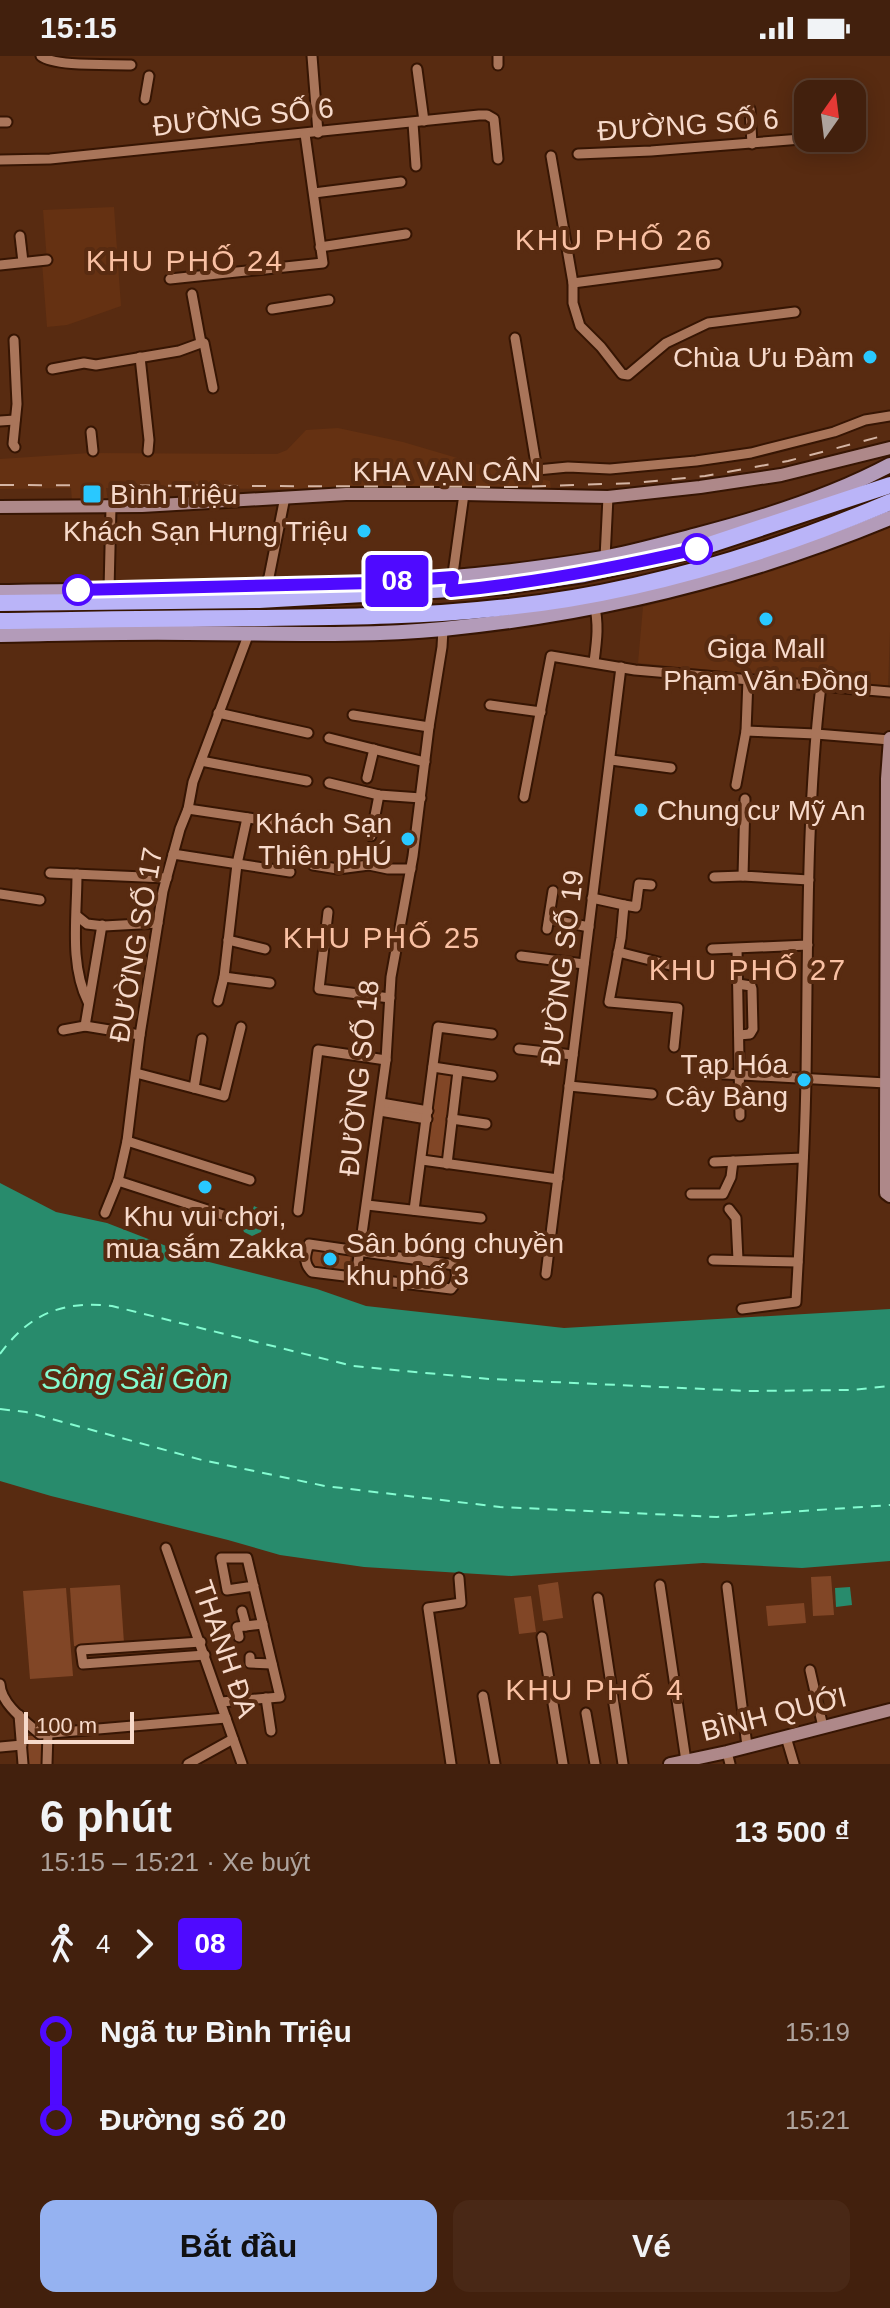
<!DOCTYPE html>
<html lang="vi">
<meta charset="utf-8">
<style>
:root{--surface:#42200d;--page:#492816;--text:#f1f3f6;--muted:#aea39d;--line:#5a3e2e;--accent:#95b2f1}
body{margin:0;font-family:Helvetica,sans-serif;background:var(--page);color:var(--text);height:100vh;display:flex;flex-direction:column;font-size:30px;white-space:nowrap}
*{box-sizing:border-box;margin:0}
p{font-size:26px;color:var(--muted)}
.icon{flex:none;width:44px;height:44px;fill:none;stroke:currentColor;stroke-width:2;stroke-linecap:round;stroke-linejoin:round}
.map{position:relative;height:1708px;overflow:hidden}
.panel{display:flex;flex-direction:column;background:var(--surface);flex:1}
.panel>*{flex:none}
.badge{padding:0 16px;border-radius:6px;font-size:28px;line-height:52px}
.needle{width:52px;rotate:14deg}
.tools{position:absolute;left:794px;top:24px;display:grid;gap:16px}
.tools a{display:grid;place-items:center;width:72px;height:72px;border-radius:16px;background:var(--surface);box-shadow:0 4px 20px #0003,0 0 0 2px var(--line);font-size:40px}
.scale{position:absolute;left:24px;bottom:20px;width:110px;box-sizing:border-box;padding-left:8px;border:4px solid #f7dacb;border-top:0;font-size:22px;line-height:28px;white-space:nowrap;color:#f7dacb;-webkit-text-stroke:6px #582b11;paint-order:stroke}
.map>.badge{position:absolute;translate:-50% -50%;box-shadow:0 0 0 4px #fff}
.legs{display:flex;align-items:center;gap:12px;height:88px;padding:0 40px;font-size:26px}
.legs p{margin-inline-start:auto}
.overview{display:flex;align-items:center;justify-content:space-between;height:136px;padding:0 40px}
h1{font-size:44px;font-weight:800;line-height:60px}
.action{display:flex;gap:16px;margin-top:auto;padding:16px 40px}
.action a{flex:1;height:92px;border-radius:16px;background:var(--accent);color:#111;font-size:32px;font-weight:800;line-height:92px;text-align:center}
.action a+a{background:var(--page);color:var(--text)}
ul{padding:0 40px;list-style:none}
li{display:flex;align-items:center;gap:28px;height:88px;font-size:30px}
li i{display:grid;place-items:center;width:12px;height:100%;margin:0 10px;background:currentColor}
li i::after{content:'';width:20px;height:20px;margin:-10px;border:6px solid;border-radius:50%;background:var(--surface)}
li p{margin-inline-start:auto}
li:first-child i{background:linear-gradient(#0000 50%,currentColor 0)}
li:last-child i{background:linear-gradient(currentColor 50%,#0000 0)}
.status{display:flex;justify-content:space-between;align-items:center;height:56px;padding:0 40px;background:var(--surface);direction:ltr}
.status svg{height:22px;fill:currentColor}
.map>svg:first-child{display:block}
.built{fill:#653112}
.green{fill:#814626}
.water{fill:#288b6c}
.lines{fill:none;stroke-linecap:round;stroke-linejoin:round}
.ferry{stroke:#84fcd1;stroke-width:2;stroke-dasharray:10 8;stroke-linecap:butt}
.street-casing{stroke:#361503;stroke-width:13}
.secondary-casing{stroke:#361503;stroke-width:16}
.primary-casing{stroke:#361503;stroke-width:18}
.highway-casing{stroke:#361503;stroke-width:20}
.street{stroke:#a9755a;stroke-width:9}
.secondary{stroke:#ae8889;stroke-width:12}
.primary{stroke:#b39bb9;stroke-width:14}
.highway{stroke:#bab4f8;stroke-width:16}
.rail{stroke:#d5b5a4;stroke-width:2;stroke-dasharray:14 14;stroke-linecap:butt}
.line-1-casing{stroke:#fff;stroke-width:18}
.line-1{stroke:#4f0aff;stroke-width:12}
.poi-dot{fill:#29c8ff;stroke:#582b11;stroke-width:3}
.stop-1-dot{fill:#fff;stroke:#4f0aff;stroke-width:4}
.labels{text-anchor:middle;dominant-baseline:central;stroke-width:8;stroke-linejoin:round;paint-order:stroke}
.street-label{font-size:28px;fill:#f7dacb;stroke:#582b11}
.poi-label{font-size:28px;fill:#f7dacb;stroke:#582b11;text-anchor:end}
.neighbourhood-label{font-size:30px;letter-spacing:2px;fill:#f9c0a3;stroke:#582b11}
.water-label{font-size:30px;font-style:italic;fill:#84fcd1;stroke:#582b11}
</style>
<div class="status"><b>15:15</b><svg viewBox="0 0 49 12"><path d="M0 12V9h3v3zM5 12V6h3v6zM10 12V3h3v9zM15 12V0h3v12zM26 1h20v11H26zM47 4h2v5h-2z"/></svg></div>
<div class="map">
<svg width="890" height="1708" viewBox="0 0 890 1708">
<rect width="100%" height="100%" fill="#582b11"/>
<!-- built -->
<g class="built">
<polygon points="114,151 121,250 67,269 47,271 42,206 47,205 43,154"/>
<polygon points="338,372 403,386 498,414 550,425 551,434 106,432 108,445 72,445 71,432 0,433 0,403 90,397 277,398 287,394 306,374"/>
<polygon points="888,471 890,472 890,576 888,631 638,607 643,551 773,515"/>
</g>
<!-- green -->
<g class="green">
<polygon points="436,1017 454,1019 443,1103 426,1101"/>
<polygon points="311,1192 351,1197 349,1215 309,1210"/>
<polygon points="831,1520 834,1559 813,1560 811,1521"/>
<polygon points="558,1526 563,1562 543,1565 538,1529"/>
<polygon points="120,1529 124,1587 74,1590 70,1532"/>
<polygon points="66,1532 73,1620 30,1623 23,1535"/>
<polygon points="531,1540 536,1576 519,1578 514,1542"/>
<polygon points="804,1547 806,1567 768,1570 766,1550"/>
<polygon points="26,1680 43,1680 45,1682 44,1708 25,1708 24,1682"/>
</g>
<!-- water -->
<g class="water">
<polygon points="0,1127 56,1156 107,1167 205,1205 317,1233 366,1250 564,1272 890,1253 890,1505 802,1512 703,1507 511,1520 364,1511 280,1499 228,1484 51,1440 0,1425"/>
<polygon points="254,1150 258,1152 257,1157 263,1168 261,1176 252,1180 244,1176 242,1170 244,1162 249,1164"/>
<polygon points="850,1531 852,1549 836,1551 835,1532"/>
</g>
<g class="lines">
<!-- ferry -->
<g class="ferry">
<path d="M 0,1298 C 29,1258 63,1244 112,1250 L 353,1310 L 489,1323 L 747,1335 L 851,1334 L 890,1330"/>
<polyline points="0,1353 26,1356 202,1404 325,1430 500,1451 717,1461 890,1449"/>
</g>
<defs>
<g id="street">
<path d="M 41,0 C 55,11 111,8 131,9"/>
<polyline points="312,0 318,77"/>
<polyline points="498,0 498,9"/>
<polyline points="417,13 424,65"/>
<polyline points="145,43 149,20"/>
<polyline points="750,53 752,88"/>
<polyline points="0,66 7,66"/>
<polyline points="413,67 416,110"/>
<polyline points="578,98 651,95 801,83"/>
<polyline points="551,100 573,227 573,247 580,270 601,291 622,318 628,319 666,287 708,267 795,256"/>
<polyline points="0,104 50,103 479,59 487,59 494,63 498,103"/>
<polyline points="314,137 401,126"/>
<polyline points="20,180 23,206"/>
<polyline points="320,191 406,178"/>
<polyline points="0,209 47,204"/>
<polyline points="170,223 323,207 305,78"/>
<polyline points="573,227 717,208"/>
<polyline points="272,253 329,244"/>
<polyline points="515,282 537,414 568,411 610,413 696,405 751,397 834,376 865,364 890,360"/>
<polyline points="14,284 17,348 13,388 15,391"/>
<polyline points="204,287 213,332"/>
<polyline points="140,301 149,384 148,395"/>
<polyline points="52,313 84,307 96,309 179,295 201,287 192,238"/>
<polyline points="0,365 15,364"/>
<polyline points="91,376 93,395"/>
<polyline points="605,502 608,441"/>
<polyline points="452,525 464,438"/>
<polyline points="263,531 269,521 285,441"/>
<polyline points="109,534 111,451"/>
<path d="M 594,546 C 599,569 597,583 594,606"/>
<polyline points="490,649 541,656"/>
<polyline points="218,657 308,677"/>
<polyline points="353,659 429,671"/>
<polyline points="746,675 816,678 890,684"/>
<polyline points="329,682 425,706"/>
<polyline points="611,704 671,712"/>
<polyline points="201,705 307,725"/>
<polyline points="367,722 374,693"/>
<polyline points="329,727 379,739 421,742"/>
<polyline points="736,729 746,675 748,623"/>
<polyline points="524,741 551,600 635,614 890,636"/>
<polyline points="745,743 743,820 809,824"/>
<polyline points="188,753 295,769"/>
<polyline points="371,780 379,739"/>
<polyline points="173,798 290,816"/>
<polyline points="313,809 338,813 369,809 388,813 411,813"/>
<polyline points="50,817 167,822"/>
<path d="M 77,818 C 77,860 69,908 88,946"/>
<polyline points="714,821 743,820"/>
<polyline points="0,838 40,844"/>
<polyline points="592,842 624,849 621,882 609,946 678,952 674,991"/>
<polyline points="624,849 636,851 639,828 651,829"/>
<polyline points="328,856 319,933 390,942"/>
<polyline points="77,860 87,868 104,870 158,867"/>
<polyline points="549,863 589,871"/>
<polyline points="547,873 553,835"/>
<polyline points="228,884 265,893"/>
<polyline points="712,893 808,889"/>
<polyline points="737,893 740,1060"/>
<polyline points="618,896 670,909"/>
<polyline points="521,900 584,908"/>
<polyline points="224,921 270,927"/>
<polyline points="738,928 751,930 752,933 753,973 750,978 739,979"/>
<polyline points="218,945 224,921 237,808 247,762"/>
<polyline points="85,970 102,869"/>
<polyline points="63,974 85,970 140,979"/>
<polyline points="519,993 573,999"/>
<polyline points="433,1011 492,1020"/>
<polyline points="136,1017 224,1040 241,971"/>
<polyline points="707,1017 886,1027"/>
<polyline points="569,1030 652,1038"/>
<polyline points="194,1032 202,983"/>
<polyline points="381,1047 428,1055"/>
<polyline points="380,1055 427,1063"/>
<polyline points="452,1063 486,1068"/>
<polyline points="127,1085 250,1124"/>
<polyline points="422,1104 558,1123"/>
<polyline points="714,1106 803,1102"/>
<polyline points="447,1108 458,1015"/>
<polyline points="118,1125 226,1160"/>
<polyline points="691,1138 723,1138 731,1121 733,1105"/>
<polyline points="367,1149 481,1162"/>
<polyline points="729,1153 736,1162 738,1204"/>
<polyline points="414,1154 438,971 492,978"/>
<polyline points="298,1155 318,994 386,1004"/>
<polyline points="105,1157 118,1125 127,1085 140,979 163,835 180,773 188,753 193,726 249,577"/>
<path d="M 309,1188 L 448,1208 L 454,1209 C 458,1217 457,1227 451,1233 L 312,1216 C 303,1207 305,1199 309,1188 Z"/>
<polyline points="713,1204 798,1206"/>
<polyline points="546,1218 621,611"/>
<polyline points="356,1221 386,1004 391,921 413,800 429,671 442,591 443,573"/>
<path d="M 742,1253 L 796,1246 C 800,1170 805,1095 806,1020 C 808,890 806,758 821,629"/>
<polyline points="166,1492 242,1708"/>
<polyline points="660,1529 686,1705"/>
<polyline points="727,1531 747,1690"/>
<polyline points="598,1542 623,1708"/>
<polyline points="242,1555 246,1570"/>
<polyline points="239,1581 237,1571 263,1568"/>
<polyline points="542,1581 563,1708"/>
<polyline points="201,1586 81,1594 83,1608 205,1599"/>
<polyline points="250,1601 250,1607 272,1608"/>
<polyline points="810,1614 823,1671"/>
<path d="M 0,1628 C 1,1648 25,1665 40,1678 L 226,1662"/>
<polyline points="483,1640 495,1708"/>
<polyline points="266,1642 271,1675"/>
<polyline points="221,1646 280,1641 247,1502 221,1502 227,1534 254,1530"/>
<polyline points="586,1657 595,1708"/>
<polyline points="19,1659 23,1708"/>
<polyline points="786,1681 794,1708"/>
<polyline points="0,1691 22,1689"/>
<polyline points="727,1696 730,1708"/>
<polyline points="47,1708 48,1677"/>
<polyline points="188,1708 233,1683"/>
<polyline points="451,1708 428,1552 461,1547 459,1522"/>
</g>
<g id="secondary">
<polyline points="0,451 142,450 346,438 464,438 608,441 700,431 781,419 890,392"/>
<polyline points="890,682 887,723 886,1080 886,1137 890,1140"/>
<polyline points="670,1708 727,1696 890,1654"/>
</g>
<g id="primary">
<path d="M 0,536 C 201,532 404,536 603,502 C 635,496 666,487 697,479 C 763,462 830,441 890,409"/>
<path d="M 0,579 C 63,578 126,576 188,577 C 273,577 359,581 443,573 C 596,558 748,521 890,462"/>
</g>
<g id="highway">
<polyline points="0,547 259,544 503,530 584,518 697,493 890,429"/>
<path d="M 0,565 C 85,564 170,562 255,562 C 336,561 418,561 498,552 C 634,539 765,499 890,446"/>
</g>
</defs>
<!-- street casing -->
<use href="#street" class="street-casing"/>
<!-- secondary casing -->
<use href="#secondary" class="secondary-casing"/>
<!-- primary casing -->
<use href="#primary" class="primary-casing"/>
<!-- highway casing -->
<use href="#highway" class="highway-casing"/>
<!-- street -->
<use href="#street" class="street"/>
<!-- secondary -->
<use href="#secondary" class="secondary"/>
<!-- primary -->
<use href="#primary" class="primary"/>
<!-- highway -->
<use href="#highway" class="highway"/>
<!-- rail -->
<polyline class="rail" points="0,429 515,431 635,427 705,420 788,405 890,378"/>
</g>
<g class="lines">
<defs>
<path id="line-1" d="M 78,534 L 373,527 L 453,521 L 451,535 C 535,527 614,512 697,493"/>
</defs>
<!-- line-1 casing -->
<use href="#line-1" class="line-1-casing"/>
<!-- line-1 -->
<use href="#line-1" class="line-1"/>
</g>
<!-- markers -->
<g class="poi-dot">
<circle cx="870" cy="301" r="8"/>
<rect x="82" y="428" width="20" height="20" rx="4"/>
<circle cx="364" cy="475" r="8"/>
<circle cx="766" cy="563" r="8"/>
<circle cx="641" cy="754" r="8"/>
<circle cx="408" cy="783" r="8"/>
<circle cx="804" cy="1024" r="8"/>
<circle cx="205" cy="1131" r="8"/>
<circle cx="330" cy="1203" r="8"/>
</g>
<g class="stop-1-dot">
<circle cx="697" cy="493" r="14"/>
<circle cx="78" cy="534" r="14"/>
</g>
<g class="labels">
<!-- street labels -->
<g class="street-label">
<text transform="translate(243 61) rotate(-6)">ĐƯỜNG SỐ 6</text>
<text transform="translate(688 69) rotate(-4)">ĐƯỜNG SỐ 6</text>
<text x="447" y="415">KHA VẠN CÂN</text>
<text transform="translate(136 889) rotate(-80)">ĐƯỜNG SỐ 17</text>
<text transform="translate(562 912) rotate(-83)">ĐƯỜNG SỐ 19</text>
<text transform="translate(359 1022) rotate(-84)">ĐƯỜNG SỐ 18</text>
<text transform="translate(225 1593) rotate(71)">THANH ĐA</text>
<text transform="translate(774 1658) rotate(-14)">BÌNH QUỚI</text>
</g>
<!-- poi labels -->
<g class="poi-label">
<text x="854" y="301">Chùa Ưu Đàm</text>
<text x="110" y="438" text-anchor="start">Bình Triệu</text>
<text x="348" y="475">Khách Sạn Hưng Triệu</text>
<text x="766" y="592" text-anchor="middle">Giga Mall<tspan x="766" dy="32">Phạm Văn Đồng</tspan></text>
<text x="657" y="754" text-anchor="start">Chung cư Mỹ An</text>
<text x="392" y="767">Khách Sạn<tspan x="392" dy="32">Thiên pHÚ</tspan></text>
<text x="788" y="1008">Tạp Hóa<tspan x="788" dy="32">Cây Bàng</tspan></text>
<text x="205" y="1160" text-anchor="middle">Khu vui chơi,<tspan x="205" dy="32">mua sắm Zakka</tspan></text>
<text x="346" y="1187" text-anchor="start">Sân bóng chuyền<tspan x="346" dy="32">khu phố 3</tspan></text>
</g>
<!-- neighbourhood labels -->
<g class="neighbourhood-label">
<text x="614" y="183">KHU PHỐ 26</text>
<text x="185" y="204">KHU PHỐ 24</text>
<text x="382" y="881">KHU PHỐ 25</text>
<text x="748" y="913">KHU PHỐ 27</text>
<text x="595" y="1633">KHU PHỐ 4</text>
</g>
<!-- water labels -->
<g class="water-label">
<text x="135" y="1322">Sông Sài Gòn</text>
</g>
</g>
</svg>
<div class="tools">
<a><svg class="needle" viewBox="-14 -14 28 28"><path d="M0-13l5 13h-10z" fill="#e53935"/><path d="M0 13l5-13h-10z" fill="#aea39d"/></svg></a>
</div>
<div class="scale">100 m</div>
<b class="badge" style="left:397px;top:525px;background:#4f0aff;color:#fff">08</b>
</div>
<section class="panel">
<div class="overview"><div><h1>6 phút</h1><p>15:15 – 15:21 · Xe buýt</p></div><b>13 500 ₫</b></div>
<div class="legs"><svg class="icon" aria-label="walk" viewBox="0 0 24 24"><circle cx="13" cy="4" r="2"/><path d="M13 8l-2 6 4 7M11 14l-3 7M7 12l3-4h3l4 4"/></svg>4<svg class="icon" aria-label="forward" viewBox="0 0 24 24"><path d="M9 5l7 7-7 7"/></svg><b class="badge" style="background:#4f0aff;color:#fff">08</b></div>
<ul>
<li><i style="color:#4f0aff"></i><b>Ngã tư Bình Triệu</b><p>15:19</p></li>
<li><i style="color:#4f0aff"></i><b>Đường số 20</b><p>15:21</p></li>
</ul>
<div class="action"><a>Bắt đầu</a><a>Vé</a></div>
</section>
